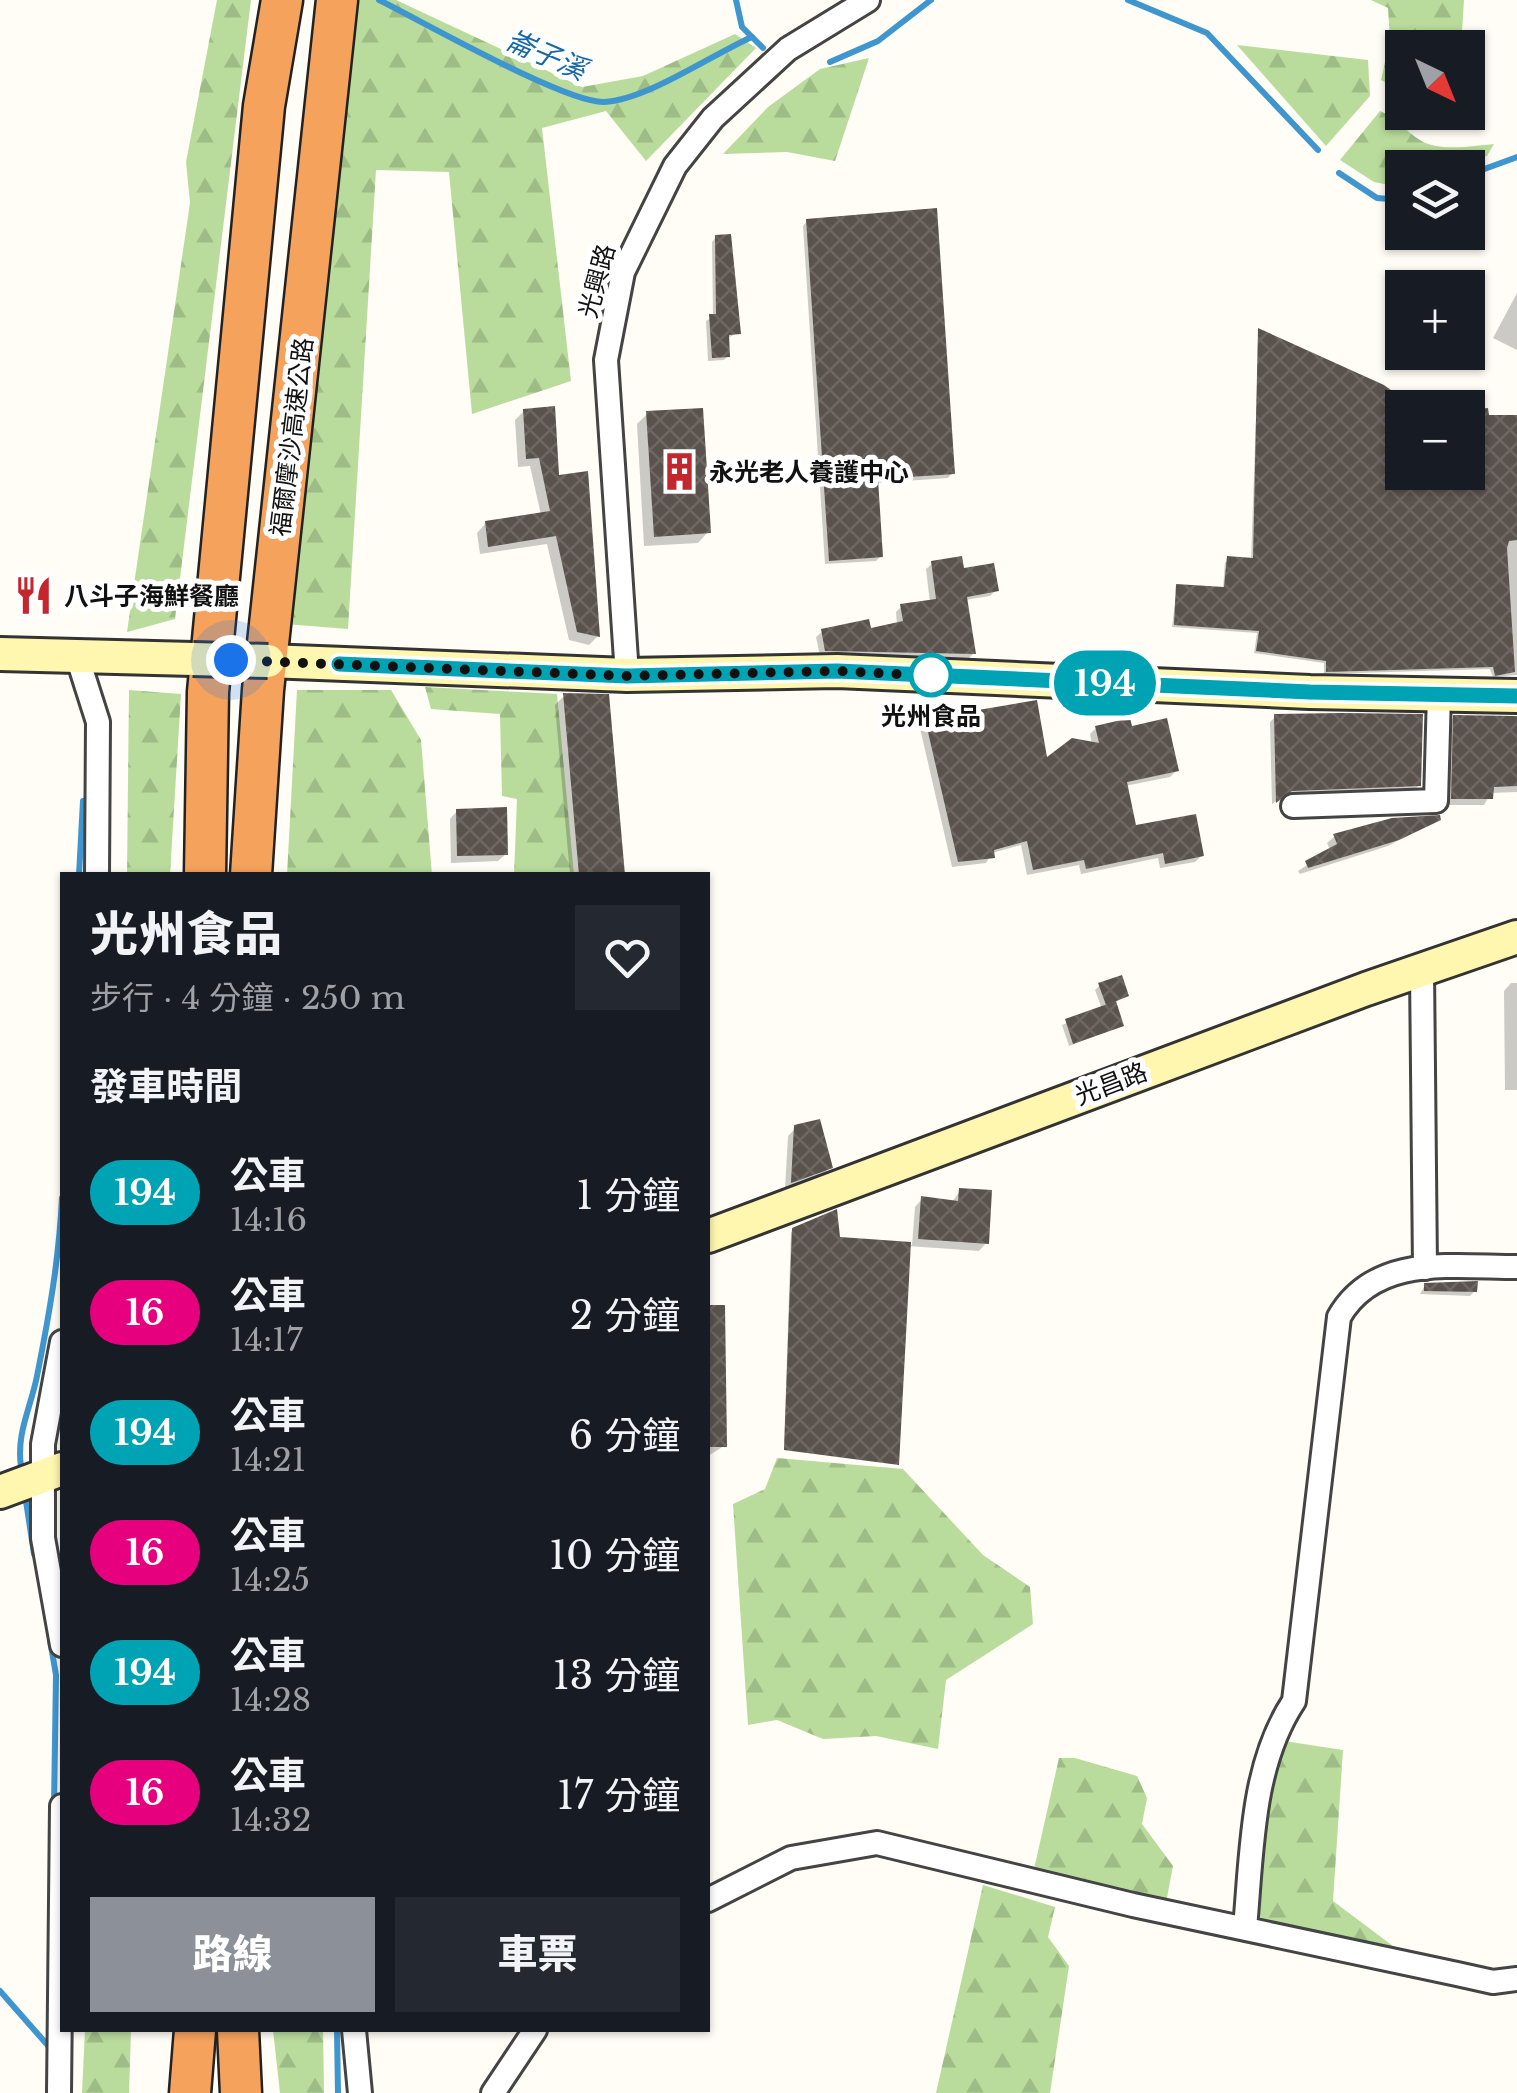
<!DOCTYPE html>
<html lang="zh-TW">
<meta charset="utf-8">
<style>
:root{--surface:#171b24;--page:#242831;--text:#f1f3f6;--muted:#9ea1a6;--accent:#8c9099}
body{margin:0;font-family:"Libre Baskerville","Noto Sans TC",serif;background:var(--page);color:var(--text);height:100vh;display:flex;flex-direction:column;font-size:38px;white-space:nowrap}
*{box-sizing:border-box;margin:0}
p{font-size:32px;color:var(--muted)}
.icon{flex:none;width:55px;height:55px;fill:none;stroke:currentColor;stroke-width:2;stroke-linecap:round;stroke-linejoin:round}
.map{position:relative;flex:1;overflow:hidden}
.details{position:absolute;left:60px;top:872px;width:650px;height:1160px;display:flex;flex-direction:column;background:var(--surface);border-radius:0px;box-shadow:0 2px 8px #0004}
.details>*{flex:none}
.badge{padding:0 20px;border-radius:32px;font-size:35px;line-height:65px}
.needle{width:65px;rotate:137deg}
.controls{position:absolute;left:1385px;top:30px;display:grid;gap:20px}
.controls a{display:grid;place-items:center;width:100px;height:100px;border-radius:0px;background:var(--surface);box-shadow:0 2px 8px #0004;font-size:50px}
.you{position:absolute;width:50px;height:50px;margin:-25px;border:8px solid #fff;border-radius:50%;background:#1a73e8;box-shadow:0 0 0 15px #1a73e833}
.map>.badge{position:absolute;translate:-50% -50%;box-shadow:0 0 0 5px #fff}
h2{padding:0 30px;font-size:38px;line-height:90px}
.round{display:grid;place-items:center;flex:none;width:105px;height:105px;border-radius:0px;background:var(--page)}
.overview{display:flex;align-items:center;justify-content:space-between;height:170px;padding:0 30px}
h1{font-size:48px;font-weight:800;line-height:75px}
.cta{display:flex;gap:20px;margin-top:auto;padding:20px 30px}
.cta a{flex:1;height:115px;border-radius:0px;background:var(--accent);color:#fff;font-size:40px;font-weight:800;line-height:115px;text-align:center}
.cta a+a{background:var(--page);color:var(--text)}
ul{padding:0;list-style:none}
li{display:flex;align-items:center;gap:30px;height:120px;padding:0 30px}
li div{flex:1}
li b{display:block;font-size:38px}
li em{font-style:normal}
li .badge{min-width:110px;font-weight:700;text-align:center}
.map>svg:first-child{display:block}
.forest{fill:url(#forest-firs)}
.shadow{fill:#0003}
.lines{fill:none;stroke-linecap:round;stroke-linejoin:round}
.stream{stroke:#3f96cf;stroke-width:6}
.building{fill:url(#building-cross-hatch)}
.street-casing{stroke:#444;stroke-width:28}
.secondary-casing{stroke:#333;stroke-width:38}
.highway-casing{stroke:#222;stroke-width:45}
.street{stroke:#fff;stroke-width:22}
.secondary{stroke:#fff6b0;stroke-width:32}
.highway{stroke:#f5a25d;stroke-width:40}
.secondary-bridge-casing{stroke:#333;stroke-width:38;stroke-linecap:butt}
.secondary-bridge{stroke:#fff6b0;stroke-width:32}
.line-casing{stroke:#fff;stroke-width:22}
.line{stroke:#00a3b4;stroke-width:15}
.walk{stroke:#111;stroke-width:10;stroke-dasharray:0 18}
.stop-dot{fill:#fff;stroke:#00a3b4;stroke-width:5}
.labels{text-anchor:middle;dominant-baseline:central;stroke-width:10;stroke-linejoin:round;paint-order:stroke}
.street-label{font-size:25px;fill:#111;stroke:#fff}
.poi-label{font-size:25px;font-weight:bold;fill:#111;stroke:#fff;text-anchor:start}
.stop-label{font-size:25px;font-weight:bold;fill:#111;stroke:#fff}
.water-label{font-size:28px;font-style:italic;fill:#1768a6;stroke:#fff}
</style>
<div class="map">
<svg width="1517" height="2093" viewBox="0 0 1517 2093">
<defs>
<pattern id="forest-firs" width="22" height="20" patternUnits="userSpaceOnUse" patternTransform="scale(2.5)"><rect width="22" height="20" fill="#b9dc9c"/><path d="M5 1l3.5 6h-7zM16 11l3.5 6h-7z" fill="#9ebc85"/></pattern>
<pattern id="building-cross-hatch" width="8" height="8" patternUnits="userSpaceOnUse" patternTransform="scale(2.5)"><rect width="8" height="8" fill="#5a524d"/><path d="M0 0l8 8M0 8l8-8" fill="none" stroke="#6d6662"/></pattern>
</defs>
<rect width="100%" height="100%" fill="#fffdf5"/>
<!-- forest -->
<g class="forest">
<polygon points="217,0 251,0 175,619 127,632 190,203 186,162"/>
<polygon points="357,0 396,0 582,87 643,76 735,34 756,48 646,161 606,111 542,128 571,381 472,414 449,172 376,170 348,629 285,624 341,102"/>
<polygon points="1371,0 1464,0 1461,47 1402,48 1402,92 1381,80 1390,41 1388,8"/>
<polygon points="1237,45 1368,60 1370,96 1326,146"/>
<polygon points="869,58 835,161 787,152 723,154 768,107 820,69"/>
<path d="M 1380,111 C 1398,118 1405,131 1420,140 C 1438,152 1473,146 1494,144 L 1487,156 L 1442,167 L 1402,168 L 1400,187 L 1374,182 L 1340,160 Z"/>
<polygon points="425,687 557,694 574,875 514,875 517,799 502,796 500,714 431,709"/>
<polygon points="129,690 181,694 170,875 127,875"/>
<polygon points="297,690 391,690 421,740 432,875 287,875"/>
<polygon points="777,1458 903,1469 983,1555 1030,1587 1033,1624 946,1680 938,1749 876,1736 823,1739 777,1720 748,1725 733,1504 765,1489"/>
<polygon points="1284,1741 1343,1750 1333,1901 1393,1946 1390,1952 1266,1924 1255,1911 1263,1813"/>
<polygon points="1059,1758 1075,1758 1137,1776 1147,1798 1142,1824 1173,1866 1166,1903 1034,1869"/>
<polygon points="983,1885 1055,1907 1048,1937 1069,1966 1050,2093 936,2093"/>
<polygon points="85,2030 131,2030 129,2093 82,2093"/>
<polygon points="273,2030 323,2030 324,2093 280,2093"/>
</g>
<!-- shadow -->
<g class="shadow">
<polygon points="807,221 952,473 948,478 876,483 881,556 876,561 825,564 803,226"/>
<polygon points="716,237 738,333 727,338 728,356 724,360 708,361 706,321 713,317 712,242"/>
<polygon points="1517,293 1517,350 1493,338"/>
<polygon points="1259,331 1383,387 1412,408 1402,408 1402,472 1468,472 1468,413 1486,410 1487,418 1517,418 1517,675 1493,677 1490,669 1324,674 1324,663 1254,653 1257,633 1172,627 1177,586 1223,589 1225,562 1251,561"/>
<polygon points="524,411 557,478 598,636 589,645 569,640 547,544 480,554 477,533 486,523 541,515 530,466 518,467 515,420"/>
<polygon points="647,414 708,532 698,543 644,546 637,424"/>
<polygon points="932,564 962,571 996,590 990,596 965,600 974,653 968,659 820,656 816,637 822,632 869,631 897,625 896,612 901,607 930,603 926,569"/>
<polygon points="564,696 622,875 570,875 555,705"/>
<polygon points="1275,717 1419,785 1414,790 1286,795 1272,804 1270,722"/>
<polygon points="1454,717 1517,718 1517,792 1491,793 1484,805 1445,805 1448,724"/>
<polygon points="926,722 1045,761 1092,745 1090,734 1096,728 1130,729 1176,771 1170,777 1125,786 1134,828 1201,856 1195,862 1160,868 1158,858 1081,874 1079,865 1027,875 1021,845 992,853 986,863 952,867 920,728"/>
<polygon points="457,811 506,854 498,861 451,863 450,819"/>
<polygon points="1438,819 1388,846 1300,874 1298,871 1330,850 1327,843 1335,836"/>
<polygon points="1511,983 1517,983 1517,1090 1505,1090 1504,991"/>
<polygon points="1100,985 1126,996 1114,1003 1121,1026 1069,1046 1062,1025 1102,1009 1095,990"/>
<polygon points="796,1128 830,1167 822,1175 785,1189 788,1136"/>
<polygon points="960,1191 986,1243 979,1251 908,1246 897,1462 784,1447 791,1232 912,1245 915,1207 922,1199 952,1202"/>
<polygon points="1425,1285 1475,1291 1470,1296 1420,1294"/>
<polygon points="723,1307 724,1446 708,1456 708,1308"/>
</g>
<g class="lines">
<!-- stream -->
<g class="stream">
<path d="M 379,0 C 422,21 565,103 604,102 C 647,100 711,55 752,37"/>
<polyline points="736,0 742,27 763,48"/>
<polyline points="1128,0 1207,33 1318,150"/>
<polyline points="830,62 878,41 931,0"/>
<polyline points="1339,173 1377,198 1402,200"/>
<polyline points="1468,175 1517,157"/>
<polyline points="79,875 83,801"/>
<path d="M 21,1466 C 16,1434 31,1407 37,1376 C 49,1316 59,1259 62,1198"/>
<polyline points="26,1501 34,1554"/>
<polyline points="50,1640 56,1675 54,1807"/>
<polyline points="0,1991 51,2049"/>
<polyline points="337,2030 338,2093"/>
</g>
</g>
<!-- building -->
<g class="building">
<polygon points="937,208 955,474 878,479 883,557 829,561 806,219"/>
<polygon points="731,234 741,334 729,335 730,357 712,358 709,314 716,314 715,235"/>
<polygon points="1258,328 1384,385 1402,398 1402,472 1468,472 1468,410 1488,408 1489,415 1517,415 1517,540 1509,541 1507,548 1515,672 1495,676 1493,667 1326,672 1326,661 1256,651 1259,631 1174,625 1176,584 1224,587 1227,556 1253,558"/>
<polygon points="555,406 559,475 588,471 600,637 577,632 556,536 488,547 485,521 550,511 539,458 526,459 523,409"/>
<polygon points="703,408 711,533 654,537 646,411"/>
<polygon points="962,556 964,568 994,563 999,591 967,597 976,654 825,651 821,629 869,619 871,628 903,621 900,604 936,599 931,561"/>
<polygon points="563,693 609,694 625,875 579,875"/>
<polygon points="1037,700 1047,757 1072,738 1099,743 1095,726 1130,718 1132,726 1167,718 1179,771 1127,782 1136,825 1196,814 1204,856 1165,864 1163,853 1086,869 1084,860 1033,870 1027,841 994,850 995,858 958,862 925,719"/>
<polygon points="1342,713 1423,714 1421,786 1292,791 1276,803 1274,714"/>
<polygon points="1453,715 1517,716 1517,786 1494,787 1493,799 1451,799"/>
<polygon points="507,807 508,855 457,856 456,809"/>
<polygon points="1440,815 1441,820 1399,840 1308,868 1305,861 1337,844 1333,834 1392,818"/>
<polygon points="1122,975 1129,996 1106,1005 1098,983"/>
<polygon points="1116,1001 1124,1026 1073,1044 1065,1019"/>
<polygon points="820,1119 833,1168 791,1183 794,1125"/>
<polygon points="959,1188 992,1190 989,1244 918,1239 921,1196 958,1201"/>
<polygon points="837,1209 840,1237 911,1242 899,1465 784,1450 792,1228"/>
<polygon points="1478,1281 1477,1292 1424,1291 1424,1283"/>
<polygon points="708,1305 725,1305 727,1447 708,1447"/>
</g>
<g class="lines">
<defs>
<g id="street">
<polyline points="77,656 98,722 97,875"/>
<polyline points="627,675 606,360 623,272 675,166 713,118 788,49 868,0"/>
<polyline points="1293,806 1436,801 1439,694"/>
<polyline points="1422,970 1425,1268"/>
<polyline points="62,1342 43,1444 43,1538 62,1645"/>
<polyline points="708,1900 791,1858 877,1843 1133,1905 1457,1974 1493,1982 1517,1979"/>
<path d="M 1245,1928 C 1252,1852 1251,1766 1294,1701 L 1339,1317 C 1375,1254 1453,1267 1517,1267"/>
<polyline points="354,2030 360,2093"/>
<polyline points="59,2093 62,1806"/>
<polyline points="493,2093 535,2030"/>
</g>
<g id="secondary">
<polyline points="0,654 193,659"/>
<polyline points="268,661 627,675 837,671 1310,692 1517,696"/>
<polyline points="708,1236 1366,989 1517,937"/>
<polyline points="0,1492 62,1469"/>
</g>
<g id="highway">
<polyline points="205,875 208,692 264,106 282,0"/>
<polyline points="251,875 263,690 337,0"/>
<polyline points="238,2030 241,2093"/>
<polyline points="190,2093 195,2030"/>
</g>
</defs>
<!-- street casing -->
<use href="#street" class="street-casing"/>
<!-- secondary casing -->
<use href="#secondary" class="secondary-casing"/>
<!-- highway casing -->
<use href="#highway" class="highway-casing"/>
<!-- street -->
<use href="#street" class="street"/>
<!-- secondary -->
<use href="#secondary" class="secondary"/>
<!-- highway -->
<use href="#highway" class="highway"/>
<defs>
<polyline id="secondary-bridge" points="193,659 268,661"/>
</defs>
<!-- secondary-bridge casing -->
<use href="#secondary-bridge" class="secondary-bridge-casing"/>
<!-- secondary-bridge -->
<use href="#secondary-bridge" class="secondary-bridge"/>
</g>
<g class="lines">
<defs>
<polyline id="line" points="339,664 627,676 837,671 1310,692 1517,696"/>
</defs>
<!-- line casing -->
<use href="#line" class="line-casing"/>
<!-- line -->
<use href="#line" class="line"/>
<!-- walk -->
<polyline class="walk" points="231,660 627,676 837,671 935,676 931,675"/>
</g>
<!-- icons -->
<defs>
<symbol id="building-bare" viewBox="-9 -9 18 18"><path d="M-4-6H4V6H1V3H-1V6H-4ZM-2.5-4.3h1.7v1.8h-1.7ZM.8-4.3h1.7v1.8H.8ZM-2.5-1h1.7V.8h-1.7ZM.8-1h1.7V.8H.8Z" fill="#c4262e" stroke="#fff" stroke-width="2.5" paint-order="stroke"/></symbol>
<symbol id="restaurant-bare" viewBox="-9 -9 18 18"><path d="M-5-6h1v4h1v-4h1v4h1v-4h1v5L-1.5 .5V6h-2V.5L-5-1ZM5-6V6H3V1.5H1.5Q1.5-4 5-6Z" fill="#c4262e" stroke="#fff" stroke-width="2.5" paint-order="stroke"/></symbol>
</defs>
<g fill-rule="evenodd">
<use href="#building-bare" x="652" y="444" width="55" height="55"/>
<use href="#restaurant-bare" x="6" y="568" width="55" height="55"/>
</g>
<!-- markers -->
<circle class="stop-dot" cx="931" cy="675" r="20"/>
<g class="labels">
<!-- street labels -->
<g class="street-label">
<text transform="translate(597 281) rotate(-75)">光興路</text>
<text transform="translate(292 437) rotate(-83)">福爾摩沙高速公路</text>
<text transform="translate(1111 1084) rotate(-21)">光昌路</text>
</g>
<!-- poi labels -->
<g class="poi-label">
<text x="709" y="472">永光老人養護中心</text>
<text x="64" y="596">八斗子海鮮餐廳</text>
</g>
<!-- stop labels -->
<g class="stop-label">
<text x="931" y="716">光州食品</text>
</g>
<!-- water labels -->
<g class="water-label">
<text transform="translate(546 55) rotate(23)">崙子溪</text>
</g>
</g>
</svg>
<div class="controls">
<a><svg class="needle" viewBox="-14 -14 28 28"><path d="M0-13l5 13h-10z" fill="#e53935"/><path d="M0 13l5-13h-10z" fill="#9ea1a6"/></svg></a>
<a><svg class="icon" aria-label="layers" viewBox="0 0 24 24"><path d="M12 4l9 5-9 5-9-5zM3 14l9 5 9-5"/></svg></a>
<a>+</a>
<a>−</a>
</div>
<div class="you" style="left:231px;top:660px"></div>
<b class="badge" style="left:1105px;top:683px;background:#00a3b4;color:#fff">194</b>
<section class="details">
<div class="overview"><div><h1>光州食品</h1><p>步行 · 4 分鐘 · 250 m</p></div><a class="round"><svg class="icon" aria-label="heart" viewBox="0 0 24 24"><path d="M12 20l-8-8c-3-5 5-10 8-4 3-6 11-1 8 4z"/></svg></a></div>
<h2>發車時間</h2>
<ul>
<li><span class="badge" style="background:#00a3b4;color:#fff">194</span><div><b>公車</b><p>14:16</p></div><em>1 分鐘</em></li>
<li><span class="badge" style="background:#e6007e;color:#fff">16</span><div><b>公車</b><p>14:17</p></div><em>2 分鐘</em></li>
<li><span class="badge" style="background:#00a3b4;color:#fff">194</span><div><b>公車</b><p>14:21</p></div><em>6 分鐘</em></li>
<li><span class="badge" style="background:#e6007e;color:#fff">16</span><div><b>公車</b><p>14:25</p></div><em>10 分鐘</em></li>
<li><span class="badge" style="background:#00a3b4;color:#fff">194</span><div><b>公車</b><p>14:28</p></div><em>13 分鐘</em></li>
<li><span class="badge" style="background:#e6007e;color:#fff">16</span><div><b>公車</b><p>14:32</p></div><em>17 分鐘</em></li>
</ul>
<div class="cta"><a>路線</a><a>車票</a></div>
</section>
</div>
